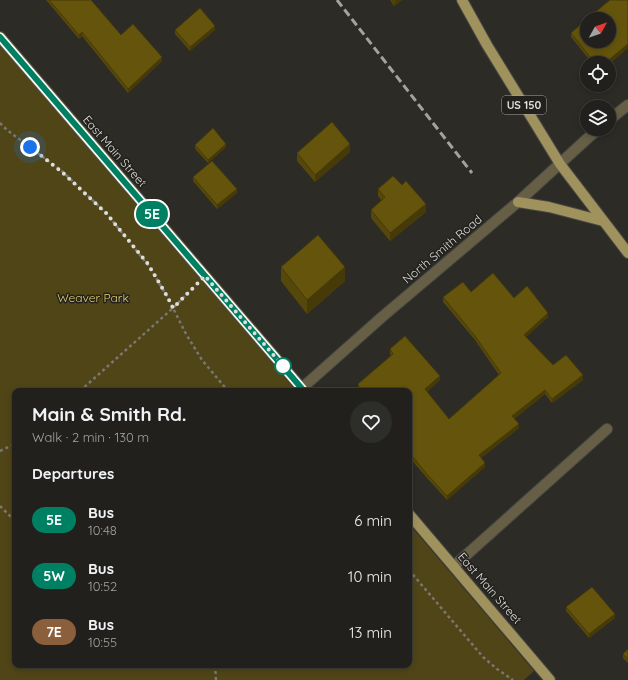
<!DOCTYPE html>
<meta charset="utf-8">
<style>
:root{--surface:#21201c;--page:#2d2d29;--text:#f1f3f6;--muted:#a2a3a3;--line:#3e3e3b}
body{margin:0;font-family:Quicksand,sans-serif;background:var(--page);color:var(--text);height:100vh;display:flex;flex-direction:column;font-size:15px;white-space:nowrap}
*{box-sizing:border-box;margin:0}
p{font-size:13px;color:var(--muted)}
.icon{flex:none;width:22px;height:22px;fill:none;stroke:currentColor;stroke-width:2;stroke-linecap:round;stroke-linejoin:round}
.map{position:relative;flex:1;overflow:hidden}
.details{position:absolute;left:12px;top:388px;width:400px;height:280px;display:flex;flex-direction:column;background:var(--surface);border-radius:8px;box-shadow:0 2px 6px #0003,0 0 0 1px var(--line)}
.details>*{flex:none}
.badge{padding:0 8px;border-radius:13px;font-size:14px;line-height:26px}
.needle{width:26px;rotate:50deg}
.tools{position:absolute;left:580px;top:12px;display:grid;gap:8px}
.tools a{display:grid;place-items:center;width:36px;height:36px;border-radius:50%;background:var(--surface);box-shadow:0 2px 6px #0003,0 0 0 1px var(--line);font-size:20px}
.you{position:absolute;width:20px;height:20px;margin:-10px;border:3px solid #fff;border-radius:50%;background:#1a73e8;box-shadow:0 0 0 6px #1a73e833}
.map>.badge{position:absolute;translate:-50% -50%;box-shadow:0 0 0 2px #fff}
h2{padding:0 20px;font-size:15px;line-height:36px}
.round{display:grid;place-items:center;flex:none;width:42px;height:42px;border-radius:21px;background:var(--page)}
.overview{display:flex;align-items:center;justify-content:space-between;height:68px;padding:0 20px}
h1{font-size:19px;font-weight:800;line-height:30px}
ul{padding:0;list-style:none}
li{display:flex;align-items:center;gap:12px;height:56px;padding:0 20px}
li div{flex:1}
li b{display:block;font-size:15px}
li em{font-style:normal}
li .badge{min-width:44px;font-weight:700;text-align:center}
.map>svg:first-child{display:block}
.green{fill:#504517}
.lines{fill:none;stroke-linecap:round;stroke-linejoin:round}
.minor-casing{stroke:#484743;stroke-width:12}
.major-casing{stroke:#484743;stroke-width:12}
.path{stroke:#787772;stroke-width:2.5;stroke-dasharray:3 3;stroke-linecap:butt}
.minor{stroke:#665f46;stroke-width:10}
.major{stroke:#a0925d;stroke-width:10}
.rail{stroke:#a3a29f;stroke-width:3;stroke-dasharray:8 4;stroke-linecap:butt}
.wall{fill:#56480a}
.shaded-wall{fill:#463b08}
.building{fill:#64540c;stroke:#463b08}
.line-casing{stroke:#fff;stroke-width:9}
.line{stroke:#008063;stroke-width:6}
.walk{stroke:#deddda;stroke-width:4;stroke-dasharray:0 7.2}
.stop-dot{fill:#fff;stroke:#008063;stroke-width:2}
.labels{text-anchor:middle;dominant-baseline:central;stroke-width:3;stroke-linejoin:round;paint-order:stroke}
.shield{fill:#22211d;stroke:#a6a5a1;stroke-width:1}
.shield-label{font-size:11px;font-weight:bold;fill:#deddda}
.street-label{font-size:12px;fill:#deddda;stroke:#22211d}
.park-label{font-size:12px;fill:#e8d073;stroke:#22211d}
</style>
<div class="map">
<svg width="628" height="680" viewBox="0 0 628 680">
<rect width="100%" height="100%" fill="#2c2b26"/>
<!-- green -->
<polygon class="green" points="0,41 296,391 15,391 15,665 409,665 409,524 534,671 524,680 0,680"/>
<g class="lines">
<defs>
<g id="minor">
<polyline points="609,120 628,105"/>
<polyline points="302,388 382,317 518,202 589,137 599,129"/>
<polyline points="454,566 607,429"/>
</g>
<g id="major">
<polyline points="462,0 487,45 560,164 628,253"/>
<polyline points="0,37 304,391"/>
<polyline points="518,202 549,207 603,221"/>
<polyline points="409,514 550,680"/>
</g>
</defs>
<!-- minor casing -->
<use href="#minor" class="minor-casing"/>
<!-- major casing -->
<use href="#major" class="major-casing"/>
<!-- path -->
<g class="path">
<polyline points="0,123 7,130 63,172 106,213 148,265 167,296 186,334 202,360 228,391"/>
<polyline points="80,391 173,308 195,286"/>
<polyline points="0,451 15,444"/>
<polyline points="0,506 15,521"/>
<polyline points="409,570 483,657 497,669 513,680"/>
<polyline points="215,665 216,680"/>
</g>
<!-- minor -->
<use href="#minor" class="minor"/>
<!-- major -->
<use href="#major" class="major"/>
<!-- rail -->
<polyline class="rail" points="337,0 472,173"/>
</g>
<!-- wall -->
<g class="wall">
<polygon points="46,0 91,0 121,35 162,61 128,93 82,36 79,39"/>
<polygon points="390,0 402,0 394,6"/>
<polygon points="175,30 215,30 190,51 175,34"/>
<polygon points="571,33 628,48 609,64 609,63 592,63 571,37"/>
<polygon points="195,145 226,147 208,163 195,149"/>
<polygon points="350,152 315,182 297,161 297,153"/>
<polygon points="193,177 237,193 217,209 193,181"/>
<polygon points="378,189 426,212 390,241 371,218 371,210 382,201 378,196"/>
<polygon points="281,267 345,281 307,314 281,281"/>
<polygon points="471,292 514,298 548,317 526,337 553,365 583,380 552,403 545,394 514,419 519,428 481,458 485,467 447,500 426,477 409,457 409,391 359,391 358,388 358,384 391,356 390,354 390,349 440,380 427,392 449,419 499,375 475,340 443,302 443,297"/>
<polygon points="566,607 615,618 589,638 566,611"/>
<polygon points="628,649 628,663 623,658 623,654"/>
</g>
<!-- shaded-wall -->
<g class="shaded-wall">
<polygon points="397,0 402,0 394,6 394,2"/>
<polygon points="215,26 215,30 190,51 190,47"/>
<polygon points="82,32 82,36 79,39 79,35"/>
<polygon points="628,44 628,48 609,64 609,63 605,63"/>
<polygon points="162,57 162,61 128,93 128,89"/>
<polygon points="226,144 226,147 208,163 208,160"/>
<polygon points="350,144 350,152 315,182 315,175"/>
<polygon points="237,189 237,193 217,209 217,205"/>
<polygon points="426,204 426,212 390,241 390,233"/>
<polygon points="345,267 345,281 307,314 307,300"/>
<polygon points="548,313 548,317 524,339 524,335"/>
<polygon points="583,375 583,380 552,403 552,399"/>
<polygon points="440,376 440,380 425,394 425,389"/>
<polygon points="545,390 545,394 512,421 512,416"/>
<polygon points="519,424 519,428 479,460 479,455"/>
<polygon points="485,463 485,467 447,500 447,496"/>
<polygon points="615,614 615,618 589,638 589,634"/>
</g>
<!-- building -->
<g class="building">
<polygon points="49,0 91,0 121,35 133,24 162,57 128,89 82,32 79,35"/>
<polygon points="392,0 397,0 394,2"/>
<polygon points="610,0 628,0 628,44 605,63 595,63 571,33 587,19 587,41 609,41 609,19 587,19"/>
<polygon points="200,8 215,26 190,47 175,30"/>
<polygon points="332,122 350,144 315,175 297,153"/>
<polygon points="213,128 226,144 208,160 195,145"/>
<polygon points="212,161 237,189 217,205 193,177"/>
<polygon points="393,176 402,185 406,181 426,204 390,233 371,210 385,197 378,189"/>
<polygon points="318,235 345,267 307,300 281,267"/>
<polygon points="493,273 514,298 527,286 548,313 524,335 553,365 566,355 583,375 552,399 545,390 512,416 519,424 479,455 485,463 447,496 426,473 409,452 409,391 361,391 358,384 393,354 390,349 405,336 440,376 425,389 449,419 501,373 475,336 443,297 463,282 471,292"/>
<polygon points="592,587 615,614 589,634 566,607"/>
<polygon points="628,649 628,659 623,654"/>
</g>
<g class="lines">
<defs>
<polyline id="line" points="0,37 304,391"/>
</defs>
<!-- line casing -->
<use href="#line" class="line-casing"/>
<!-- line -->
<use href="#line" class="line"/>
<!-- walk -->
<polyline class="walk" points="30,147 62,172 106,213 148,264 167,296 173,308 205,276 283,366"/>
</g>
<!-- markers -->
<circle class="stop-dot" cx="283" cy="366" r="8"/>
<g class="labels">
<!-- shield labels -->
<rect class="shield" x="502" y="96" width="44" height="18" rx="3"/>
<g class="shield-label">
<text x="524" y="105">US 150</text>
</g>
<!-- street labels -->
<g class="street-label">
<text transform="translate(115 151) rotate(49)">East Main Street</text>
<text transform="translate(442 249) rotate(-40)">North Smith Road</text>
<text transform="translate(490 588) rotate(49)">East Main Street</text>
</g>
<!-- park labels -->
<g class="park-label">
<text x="93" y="297">Weaver Park</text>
</g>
</g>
</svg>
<div class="tools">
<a><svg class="needle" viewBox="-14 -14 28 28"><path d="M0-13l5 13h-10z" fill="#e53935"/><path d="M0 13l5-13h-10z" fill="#a2a3a3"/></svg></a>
<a><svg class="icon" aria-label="locate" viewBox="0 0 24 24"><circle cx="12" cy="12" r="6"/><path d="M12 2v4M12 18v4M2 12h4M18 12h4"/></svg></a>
<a><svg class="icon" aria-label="layers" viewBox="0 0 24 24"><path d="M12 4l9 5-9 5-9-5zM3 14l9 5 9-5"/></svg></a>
</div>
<div class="you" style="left:30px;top:147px"></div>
<b class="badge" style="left:152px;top:214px;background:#008063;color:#fff">5E</b>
<section class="details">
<div class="overview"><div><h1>Main &amp; Smith Rd.</h1><p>Walk · 2 min · 130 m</p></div><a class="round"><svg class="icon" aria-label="heart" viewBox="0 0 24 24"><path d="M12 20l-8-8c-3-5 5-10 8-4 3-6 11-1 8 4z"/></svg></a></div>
<h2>Departures</h2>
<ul>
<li><span class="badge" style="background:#008063;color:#fff">5E</span><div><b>Bus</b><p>10:48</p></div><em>6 min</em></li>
<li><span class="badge" style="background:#008063;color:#fff">5W</span><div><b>Bus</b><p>10:52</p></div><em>10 min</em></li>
<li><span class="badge" style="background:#8b5e3c;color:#fff">7E</span><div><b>Bus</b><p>10:55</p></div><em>13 min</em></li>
</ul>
</section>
</div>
